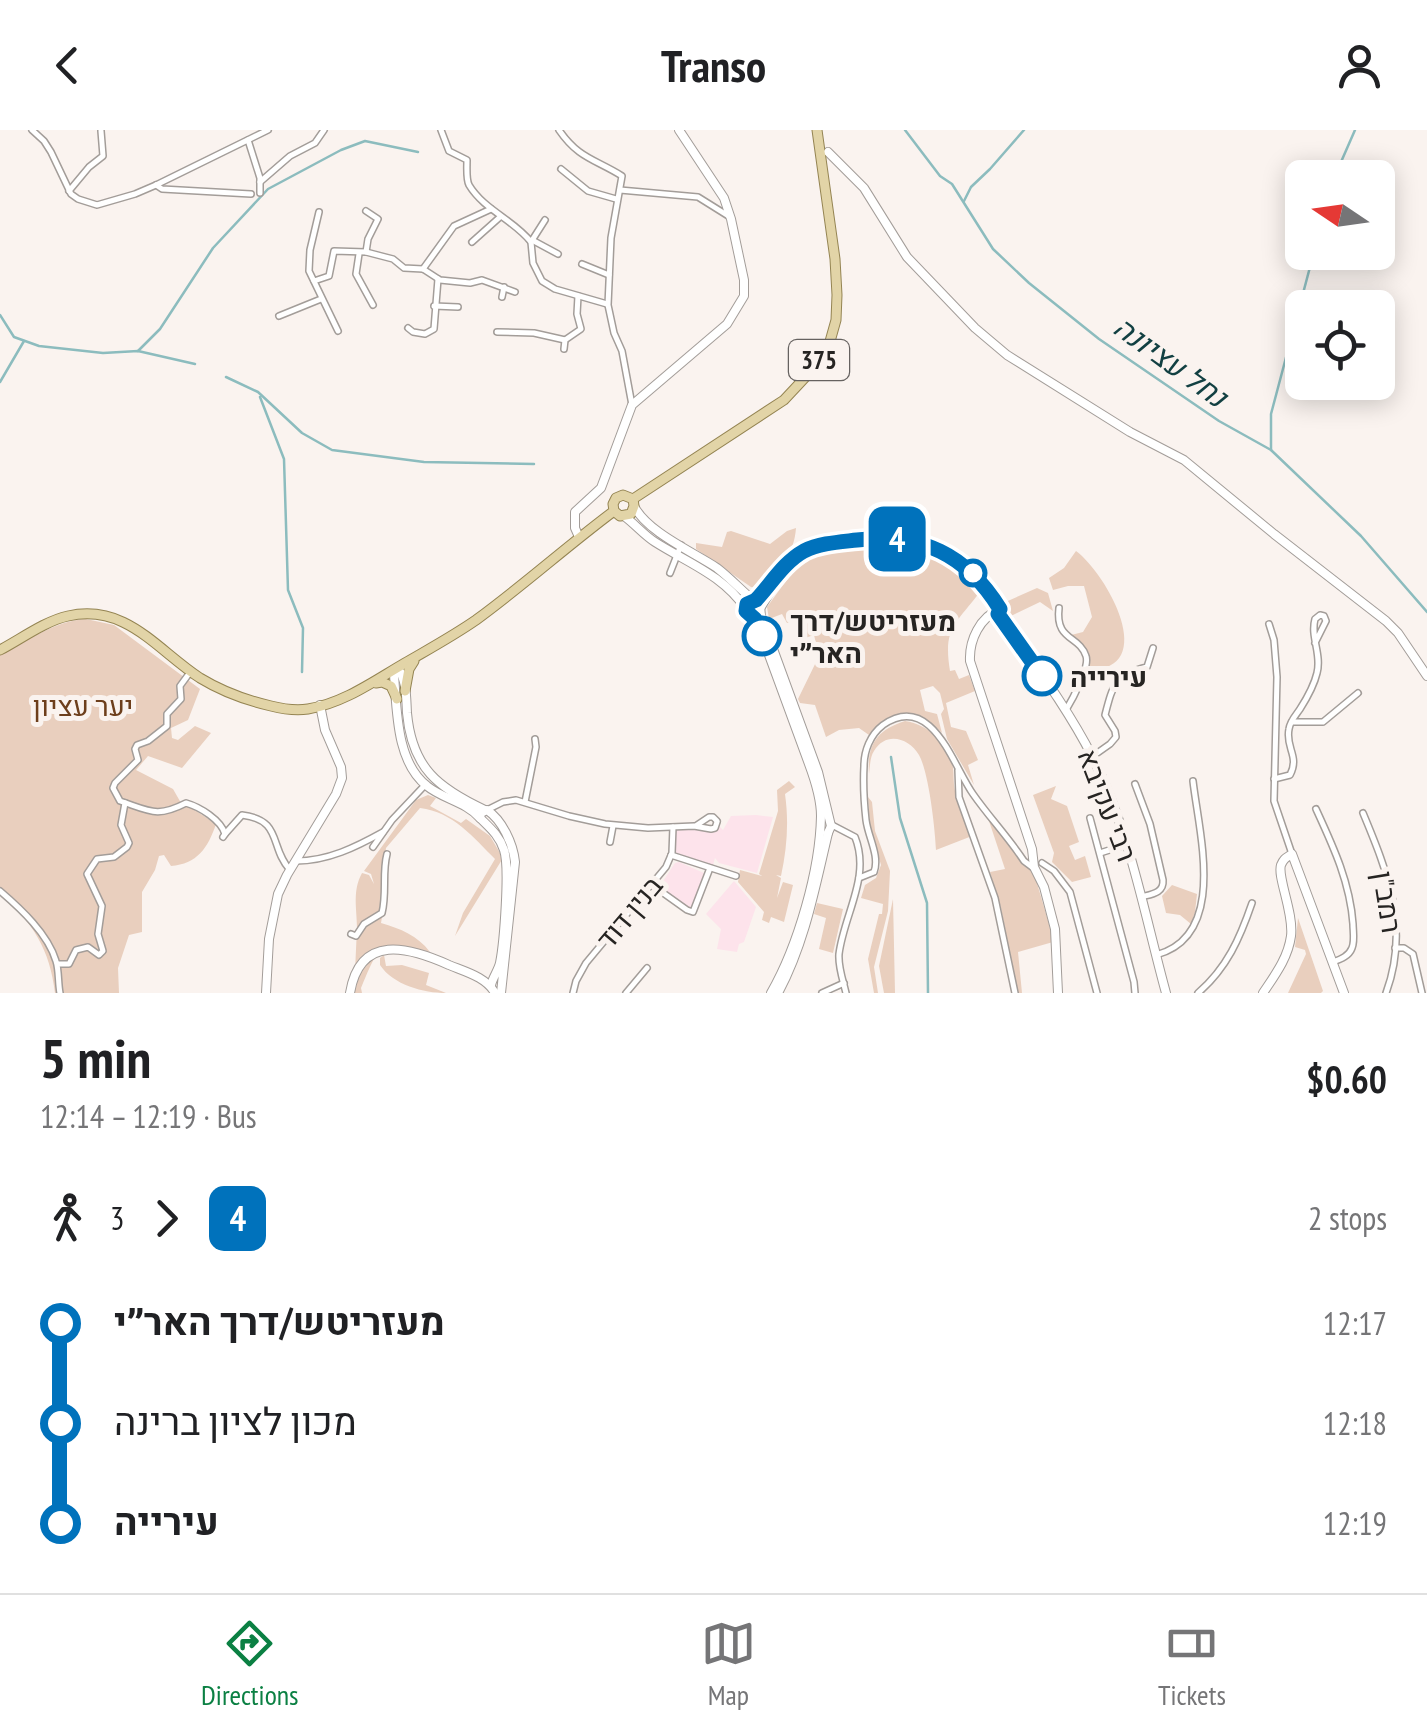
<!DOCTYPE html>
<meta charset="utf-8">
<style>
:root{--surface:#fff;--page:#f2f2f2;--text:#202124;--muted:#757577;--line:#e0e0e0;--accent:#0b8043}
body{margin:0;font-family:"PT Sans Narrow",Heebo,sans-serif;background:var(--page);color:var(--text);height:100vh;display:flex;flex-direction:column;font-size:38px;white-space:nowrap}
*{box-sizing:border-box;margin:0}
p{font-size:32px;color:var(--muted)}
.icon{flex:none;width:55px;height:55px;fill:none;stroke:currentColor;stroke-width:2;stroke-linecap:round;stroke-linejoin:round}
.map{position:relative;height:863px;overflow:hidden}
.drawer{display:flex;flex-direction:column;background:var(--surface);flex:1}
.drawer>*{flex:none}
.badge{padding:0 20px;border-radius:15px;font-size:35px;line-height:65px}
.needle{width:65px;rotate:283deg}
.controls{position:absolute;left:1285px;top:30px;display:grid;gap:20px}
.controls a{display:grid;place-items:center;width:110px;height:110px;border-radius:15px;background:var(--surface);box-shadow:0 5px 25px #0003;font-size:50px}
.map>.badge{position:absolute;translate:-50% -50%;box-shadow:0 0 0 5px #fff}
.legs{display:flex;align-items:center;gap:15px;height:110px;padding:0 40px;font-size:32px}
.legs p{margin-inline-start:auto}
.headline{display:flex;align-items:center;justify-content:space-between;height:170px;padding:0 40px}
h1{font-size:55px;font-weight:700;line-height:75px}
ul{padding:0 40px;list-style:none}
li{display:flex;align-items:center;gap:35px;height:100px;font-size:38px}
li i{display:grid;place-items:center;width:15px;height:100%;margin:0 12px;background:currentColor}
li i::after{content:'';width:25px;height:25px;margin:-12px;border:8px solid;border-radius:50%;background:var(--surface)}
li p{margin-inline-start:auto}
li:first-child i{background:linear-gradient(#0000 50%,currentColor 0)}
li:last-child i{background:linear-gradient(currentColor 50%,#0000 0)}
header{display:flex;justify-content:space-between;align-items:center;height:130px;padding:0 40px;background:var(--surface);font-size:45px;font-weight:700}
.tabs{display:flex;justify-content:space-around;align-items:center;height:140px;border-top:2px solid var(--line);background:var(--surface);font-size:28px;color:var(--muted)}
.tabs a{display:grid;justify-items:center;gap:5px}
.tabs .on{color:var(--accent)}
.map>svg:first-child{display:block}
.education{fill:#fde3eb}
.green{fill:#e9cfbe}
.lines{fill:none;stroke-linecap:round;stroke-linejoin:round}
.stream{stroke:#8cbcbe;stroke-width:2.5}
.street-casing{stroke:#a39d99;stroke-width:8}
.secondary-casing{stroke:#a39d99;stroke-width:10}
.primary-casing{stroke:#948452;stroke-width:11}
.street{stroke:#fff;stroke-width:5}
.secondary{stroke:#fff;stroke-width:8}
.primary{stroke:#e2d4a7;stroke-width:9}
.line-1-casing{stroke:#fff;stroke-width:22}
.line-1{stroke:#0072bc;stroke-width:15}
.stop-1-dot{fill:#fff;stroke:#0072bc;stroke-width:5}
.labels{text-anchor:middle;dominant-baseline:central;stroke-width:10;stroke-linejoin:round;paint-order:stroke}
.shield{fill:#faf3ef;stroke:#666260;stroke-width:2.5}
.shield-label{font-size:25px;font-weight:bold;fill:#262422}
.stop-label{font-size:28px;font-weight:bold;fill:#262422;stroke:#faf3ef;text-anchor:start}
.park-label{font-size:28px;fill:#6d3f1c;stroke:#faf3ef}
.street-label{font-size:28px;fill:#262422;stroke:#faf3ef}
.water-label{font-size:30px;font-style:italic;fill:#124042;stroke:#faf3ef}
</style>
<header><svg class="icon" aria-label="back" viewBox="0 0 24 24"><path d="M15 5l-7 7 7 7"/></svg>Transo<svg class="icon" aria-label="person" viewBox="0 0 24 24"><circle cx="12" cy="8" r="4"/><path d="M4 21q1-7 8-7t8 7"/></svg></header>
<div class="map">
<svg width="1427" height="863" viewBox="0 0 1427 863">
<rect width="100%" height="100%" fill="#faf3ef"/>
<!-- education -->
<g class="education">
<polygon points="756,685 773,687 757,743 719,733 715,728 713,735 674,722 676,699 720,697 723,700 731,686"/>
<polygon points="679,732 704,743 692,778 687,778 660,756 675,733"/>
<polygon points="734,751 756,777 744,812 739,814 737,822 717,819 721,799 706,784"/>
</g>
<!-- green -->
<g class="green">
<path d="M 796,398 C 794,426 778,443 755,458 L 751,457 L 696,419 L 696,413 L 722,417 L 727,402 L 731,401 L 770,414 L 787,401 Z"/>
<path d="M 880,417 C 894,421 906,421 920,422 C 943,425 968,444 979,463 C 955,495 943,498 950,541 L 955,540 L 959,549 L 969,545 L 975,561 L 946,573 L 951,597 L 966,601 L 978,630 L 968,635 L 974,655 L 947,609 L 941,584 L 944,579 L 940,563 L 933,556 L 920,560 L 925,581 L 937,584 L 942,603 C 919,578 890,578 869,605 L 859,598 L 839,600 L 826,607 L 815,575 L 800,573 L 798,569 L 819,526 L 814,505 L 802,509 L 796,489 L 787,493 L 782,484 L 769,489 L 767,477 C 776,465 785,451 796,440 C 817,419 853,422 880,417 Z"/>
<path d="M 1076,421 C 1107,444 1162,542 1086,540 L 1089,534 L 1089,523 L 1071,505 L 1083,502 L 1092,487 L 1084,456 L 1068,456 L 1053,460 L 1049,448 L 1064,438 Z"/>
<polygon points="1037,458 1048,463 1053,481 1040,472 1011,486 1001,474"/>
<path d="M 86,489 L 114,495 L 200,559 L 188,590 L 171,598 L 172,608 L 178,610 L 195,596 L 211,603 L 182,638 L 148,626 L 136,640 L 173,659 L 181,673 L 184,673 L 216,694 C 208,718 197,734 171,736 L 164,725 L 159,726 L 155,740 L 142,762 L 142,802 L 129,805 L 118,838 L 119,863 L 55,863 C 50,820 33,792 0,764 L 0,525 C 28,510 55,491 86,489 Z"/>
<path d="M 905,591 C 930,595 947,613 953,637 C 954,645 953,653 955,661 C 958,677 965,691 972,706 L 936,720 C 935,699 929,643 919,625 C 909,608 886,601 874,621 C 870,627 870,636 869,644 C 867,614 877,600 905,591 Z"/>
<path d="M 789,651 L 795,657 L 785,664 C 789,692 787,718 781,746 L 776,745 L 781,748 L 777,768 L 783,752 L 793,755 L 784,792 L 771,787 L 769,793 L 762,790 L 764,782 L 738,752 L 740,740 L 762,746 L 759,744 L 778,681 L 777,660 Z"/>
<polygon points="1056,656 1051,669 1067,676 1079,712 1069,716 1075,730 1085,726 1091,747 1072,752 1052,732 1054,723 1033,665"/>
<path d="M 428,665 L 436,668 L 430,676 L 461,693 L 466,689 L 490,706 L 503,728 L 455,806 L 463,783 L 495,729 C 473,707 453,682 420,678 L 386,718 L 383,742 L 386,764 L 381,793 C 401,799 417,805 430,822 C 381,810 381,810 361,858 L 362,863 L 354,863 C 355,841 356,819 357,798 C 357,779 352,761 362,743 L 369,745 L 374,754 L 371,744 L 364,741 L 416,670 Z"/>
<polygon points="868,667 872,672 875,701 890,741 888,781 874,837 878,863 874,863 868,829 879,784 882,784 883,774 861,768 865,755 876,748 881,735 870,697"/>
<polygon points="988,688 1022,733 1034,743 1049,794 1053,812 1018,822 1022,863 1018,863 1001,778 990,742 1005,739"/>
<polygon points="1172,755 1197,764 1195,782 1191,794 1180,785 1166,783 1162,766"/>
<polygon points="893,769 895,863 884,863 879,836"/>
<polygon points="817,773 843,779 833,823 819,819 826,788 814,784"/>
<polygon points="1298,788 1323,861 1321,863 1288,863 1306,824 1305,820 1295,817"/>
<path d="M 384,825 L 386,836 L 402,835 L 429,843 L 426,855 L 446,863 C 424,863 393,855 380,835 L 380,828 Z"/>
</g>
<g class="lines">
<!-- stream -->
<g class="stream">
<polyline points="905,0 940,46 952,54 993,119 1029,153 1099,209 1219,291 1271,320 1361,406 1427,482"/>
<polyline points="1334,48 1355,0"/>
<polyline points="964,71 971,57 990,39 1024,0"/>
<polyline points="0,185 14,207 39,216 103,223 138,221 195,234"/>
<polyline points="138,221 160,199 213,118 268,59 341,20 365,11 418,22"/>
<polyline points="226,247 258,262 302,303 332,320 424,332 534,334"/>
<polyline points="0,252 24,211"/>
<polyline points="260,267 284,329 288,460 303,498 302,542"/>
<polyline points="1271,320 1271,284 1314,122"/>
<polyline points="891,627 900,688 927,773 928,863"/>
</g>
<defs>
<g id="street">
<polyline points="32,0 44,11 51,22 71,64 78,69 97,75 135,64 156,55 268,0"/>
<path d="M 441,0 L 449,21 L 467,30 C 467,38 466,49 469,55 C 484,80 514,90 531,112"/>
<path d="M 559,0 C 579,29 595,29 622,46 L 611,108 L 608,175 L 614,203 L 622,221 L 632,275"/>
<polyline points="248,10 260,48 260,63"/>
<polyline points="561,39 588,61 616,69"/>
<polyline points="260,52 290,26 315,13 324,0"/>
<polyline points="156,55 162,59 251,64"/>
<polyline points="620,60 698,67 730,87"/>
<polyline points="69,61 89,37 103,26 101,1"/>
<polyline points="319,82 310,120 309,141 338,201"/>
<polyline points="545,90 531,112 533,133 542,151 555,159 607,174"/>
<polyline points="532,110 558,124"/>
<polyline points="472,112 500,87"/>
<polyline points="366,122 368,109 378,89 366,81"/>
<polyline points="359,124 356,144 373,175"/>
<polyline points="582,134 609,145"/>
<polyline points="423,139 454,96 491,79"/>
<polyline points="314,151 329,146 334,121 366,122 393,129 404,138 423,139 440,150 470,153 482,150 515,162"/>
<polyline points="502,167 504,157"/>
<polyline points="434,176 458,177"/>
<polyline points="279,186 321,169"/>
<polyline points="408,198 413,202 425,204 434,199 438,149"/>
<polyline points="497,202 534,203 565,210"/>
<polyline points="564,219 565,210 581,199 577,184 578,166"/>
<polyline points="670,443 681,415"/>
<path d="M 1059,478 C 1055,511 1079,505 1086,526 C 1090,537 1072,570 1066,580"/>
<polyline points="1269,494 1274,510 1277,547 1274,671 1292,724"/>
<path d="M 191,541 L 180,556 L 181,569 L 167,584 L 167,596 L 148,611 L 137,615 L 135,619 L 138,630 L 115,653 L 113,658 L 120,671 C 150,681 157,688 186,673 C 200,677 221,690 225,704 L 223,707"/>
<polyline points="1292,592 1323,592 1358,563"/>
<path d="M 1093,626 L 1110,614 L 1116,607 L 1115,601 L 1105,585 C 1113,554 1115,545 1147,537 L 1153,518"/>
<polyline points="958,640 959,667 995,768 1015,863"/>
<path d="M 1274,649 L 1290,645 C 1300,626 1285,618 1289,599 C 1290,591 1296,585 1300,579 C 1307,568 1314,556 1317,543 C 1322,524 1310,507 1315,489 L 1320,485 L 1324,486 L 1326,491 L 1315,513"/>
<path d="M 1135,654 L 1150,694 L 1163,750 C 1164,763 1152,764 1141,767"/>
<polyline points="525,672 536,617 535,609"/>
<path d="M 1316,679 C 1333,716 1350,752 1353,794 C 1353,801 1355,811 1352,818 C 1349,826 1341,829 1333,832"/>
<polyline points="487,680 503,672 516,670 569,686 605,694 648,698 694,696 711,699 715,698 717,692"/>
<path d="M 1363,683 C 1388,743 1410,798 1386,863"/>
<polyline points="1090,688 1134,852 1135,863"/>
<polyline points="697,695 709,687 713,687 717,691"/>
<path d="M 832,695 L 855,707 C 871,747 844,784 839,824 C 838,837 843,850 846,863"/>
<path d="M 225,704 L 242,685 C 283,690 269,717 290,740"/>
<polyline points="610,712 613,696"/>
<polyline points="373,717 392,690 426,654"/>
<polyline points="1100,723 1125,715"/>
<polyline points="671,725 736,746"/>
<path d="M 296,731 C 328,731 356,717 383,702"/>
<polyline points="1042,733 1054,741 1070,762 1097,863"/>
<path d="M 859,748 L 874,742 C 880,726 868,707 866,690 C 864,672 863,654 864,636 C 864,621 870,605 883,595 C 932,561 953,636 973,664 C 989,687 1009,708 1024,731 L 1032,737"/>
<polyline points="652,755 687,780 693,782 710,738"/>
<path d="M 0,761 C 21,779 48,804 56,831 C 59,840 58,853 60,863"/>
<path d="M 351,804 L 356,806 L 364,794 L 382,783 C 387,763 382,743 387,724"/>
<polyline points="1395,818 1404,818 1413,824 1422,863"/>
<path d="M 1156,825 C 1228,806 1199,704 1193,651"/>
<polyline points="58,834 69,834 76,820 88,817 99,825 103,821 98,804 102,776 87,744 97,729 114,727 127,717 129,713 121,695 125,673"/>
<polyline points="573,863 576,851 586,833 666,737 672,723 673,697"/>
<polyline points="626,863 647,838"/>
<polyline points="822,863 844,853"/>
<path d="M 1198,863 C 1227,838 1240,808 1252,773"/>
</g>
<g id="secondary">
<polyline points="828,22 864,58 907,127 975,198 1007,225 1130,302 1184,330 1274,404 1386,491 1398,503 1427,546"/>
<path d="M 634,376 C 647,402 693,422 717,438 C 730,448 741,460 753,470"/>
<path d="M 624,386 C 635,394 644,405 655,412 C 688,433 723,445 746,479"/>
<polyline points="579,407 575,398 575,382 601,358 632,275 727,194 744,166 744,150 731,89 724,68 679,0"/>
<polyline points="760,476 761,486 818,642 831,696 828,703"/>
<path d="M 761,477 C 770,460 786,439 803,428 C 831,411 884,413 915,418"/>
<path d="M 1000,479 C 980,487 969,510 970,531 L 1032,719 L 1034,737 L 1044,757 L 1055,799 L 1058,863"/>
<path d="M 1013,503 C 1041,543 1070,583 1092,626 C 1130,701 1144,783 1166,863"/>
<path d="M 397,538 L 394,545 C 397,580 396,632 427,656 C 443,669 466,672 480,688"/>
<path d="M 398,538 C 407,552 406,567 407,583 C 412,638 438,658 485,680"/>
<path d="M 491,855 C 493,847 498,841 500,833 C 504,813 510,737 504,720 C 499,705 490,698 480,688 L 481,683 L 487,680 C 502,690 513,713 515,732 L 501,863"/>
<polyline points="266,863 269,809 278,764 287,745 336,664 342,648 341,637 325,600 320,575"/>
<path d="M 350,863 C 360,803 409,817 449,835 C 466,842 486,847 495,863"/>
<path d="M 771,863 C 798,816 820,740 821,686 C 821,669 815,650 809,634 L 758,495 L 747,481 L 747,474 C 768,462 780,436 802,422 C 817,413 837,412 854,410 C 931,401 982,434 1014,504"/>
<path d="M 778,863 C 805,813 815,757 828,703"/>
<path d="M 1263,863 C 1275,845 1288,828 1291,806 C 1294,783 1277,747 1281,735 C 1284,728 1286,728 1292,724 L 1344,863"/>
</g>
<g id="primary">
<polyline points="633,369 784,270 813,239 829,215 836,190 837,165 835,129 817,0"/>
<path d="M 0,520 C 21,509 45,491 68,486 C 126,473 157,520 200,548 C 223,562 245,570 271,576 C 283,579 295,581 308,579 C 344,573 374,551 405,533 C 429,519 453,506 476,490 C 524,455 567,416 614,381 L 613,374 L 616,368 L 623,365 L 633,369 L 634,376 L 631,384 L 620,386 L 614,381"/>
<polyline points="376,553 382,552 391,556 397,569"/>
<polyline points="405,561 409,539 414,531"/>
</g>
</defs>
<!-- street casing -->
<use href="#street" class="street-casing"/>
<!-- secondary casing -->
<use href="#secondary" class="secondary-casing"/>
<!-- primary casing -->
<use href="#primary" class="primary-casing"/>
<!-- street -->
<use href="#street" class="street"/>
<!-- secondary -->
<use href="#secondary" class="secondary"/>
<!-- primary -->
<use href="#primary" class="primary"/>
</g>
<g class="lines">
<defs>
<path id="line-1" d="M 762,506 L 755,489 L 746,481 L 747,474 L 756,470 C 771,454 784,432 804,421 C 820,413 840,412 857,410 C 922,403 966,424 1000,479 L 998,484 L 1042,546"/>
</defs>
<!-- line-1 casing -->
<use href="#line-1" class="line-1-casing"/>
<!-- line-1 -->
<use href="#line-1" class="line-1"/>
</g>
<!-- markers -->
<g class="stop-1-dot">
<circle cx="973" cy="443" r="12"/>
<circle cx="762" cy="506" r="18"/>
<circle cx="1042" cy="546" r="18"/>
</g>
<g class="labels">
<!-- shield labels -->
<rect class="shield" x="789" y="210" width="60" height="40" rx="8"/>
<g class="shield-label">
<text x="819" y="230">375</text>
</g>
<!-- stop labels -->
<g class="stop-label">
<text x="790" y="490">מעזריטש/דרך<tspan x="790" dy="32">האר״י</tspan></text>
<text x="1070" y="546">עירייה</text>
</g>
<!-- park labels -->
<g class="park-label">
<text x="83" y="575">יער עציון</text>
</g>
<!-- street labels -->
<g class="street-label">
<text transform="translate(1108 675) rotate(69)">רבי עקיבא</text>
<text transform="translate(1388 772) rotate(81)">רמב"ן</text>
<text transform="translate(629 782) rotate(-50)">בנין דוד</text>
</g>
<!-- water labels -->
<g class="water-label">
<text transform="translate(1171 231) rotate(36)">נחל עציונה</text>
</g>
</g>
</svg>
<div class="controls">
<a><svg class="needle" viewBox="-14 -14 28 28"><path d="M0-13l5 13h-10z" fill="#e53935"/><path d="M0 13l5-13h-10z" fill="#757577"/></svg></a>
<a><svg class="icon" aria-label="locate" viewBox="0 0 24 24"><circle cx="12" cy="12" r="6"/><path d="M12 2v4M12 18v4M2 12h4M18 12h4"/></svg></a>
</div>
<b class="badge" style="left:897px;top:409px;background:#0072bc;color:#fff">4</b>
</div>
<section class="drawer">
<div class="headline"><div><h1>5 min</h1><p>12:14 – 12:19 · Bus</p></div><b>$0.60</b></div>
<div class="legs"><svg class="icon" aria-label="walk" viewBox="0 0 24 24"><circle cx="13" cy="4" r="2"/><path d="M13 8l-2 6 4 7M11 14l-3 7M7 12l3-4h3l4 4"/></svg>3<svg class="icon" aria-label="forward" viewBox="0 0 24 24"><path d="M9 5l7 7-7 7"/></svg><b class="badge" style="background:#0072bc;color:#fff">4</b><p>2 stops</p></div>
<ul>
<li><i style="color:#0072bc"></i><b>מעזריטש/דרך האר״י</b><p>12:17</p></li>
<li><i style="color:#0072bc"></i><span>מכון לציון ברינה</span><p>12:18</p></li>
<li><i style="color:#0072bc"></i><b>עירייה</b><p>12:19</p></li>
</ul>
</section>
<nav class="tabs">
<a class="on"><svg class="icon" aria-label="directions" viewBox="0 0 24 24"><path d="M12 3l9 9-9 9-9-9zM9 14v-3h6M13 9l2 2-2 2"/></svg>Directions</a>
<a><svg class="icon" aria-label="map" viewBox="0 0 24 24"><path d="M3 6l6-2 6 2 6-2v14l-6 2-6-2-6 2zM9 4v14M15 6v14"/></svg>Map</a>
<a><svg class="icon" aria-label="tickets" viewBox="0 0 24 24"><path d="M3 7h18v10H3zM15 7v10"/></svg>Tickets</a>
</nav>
